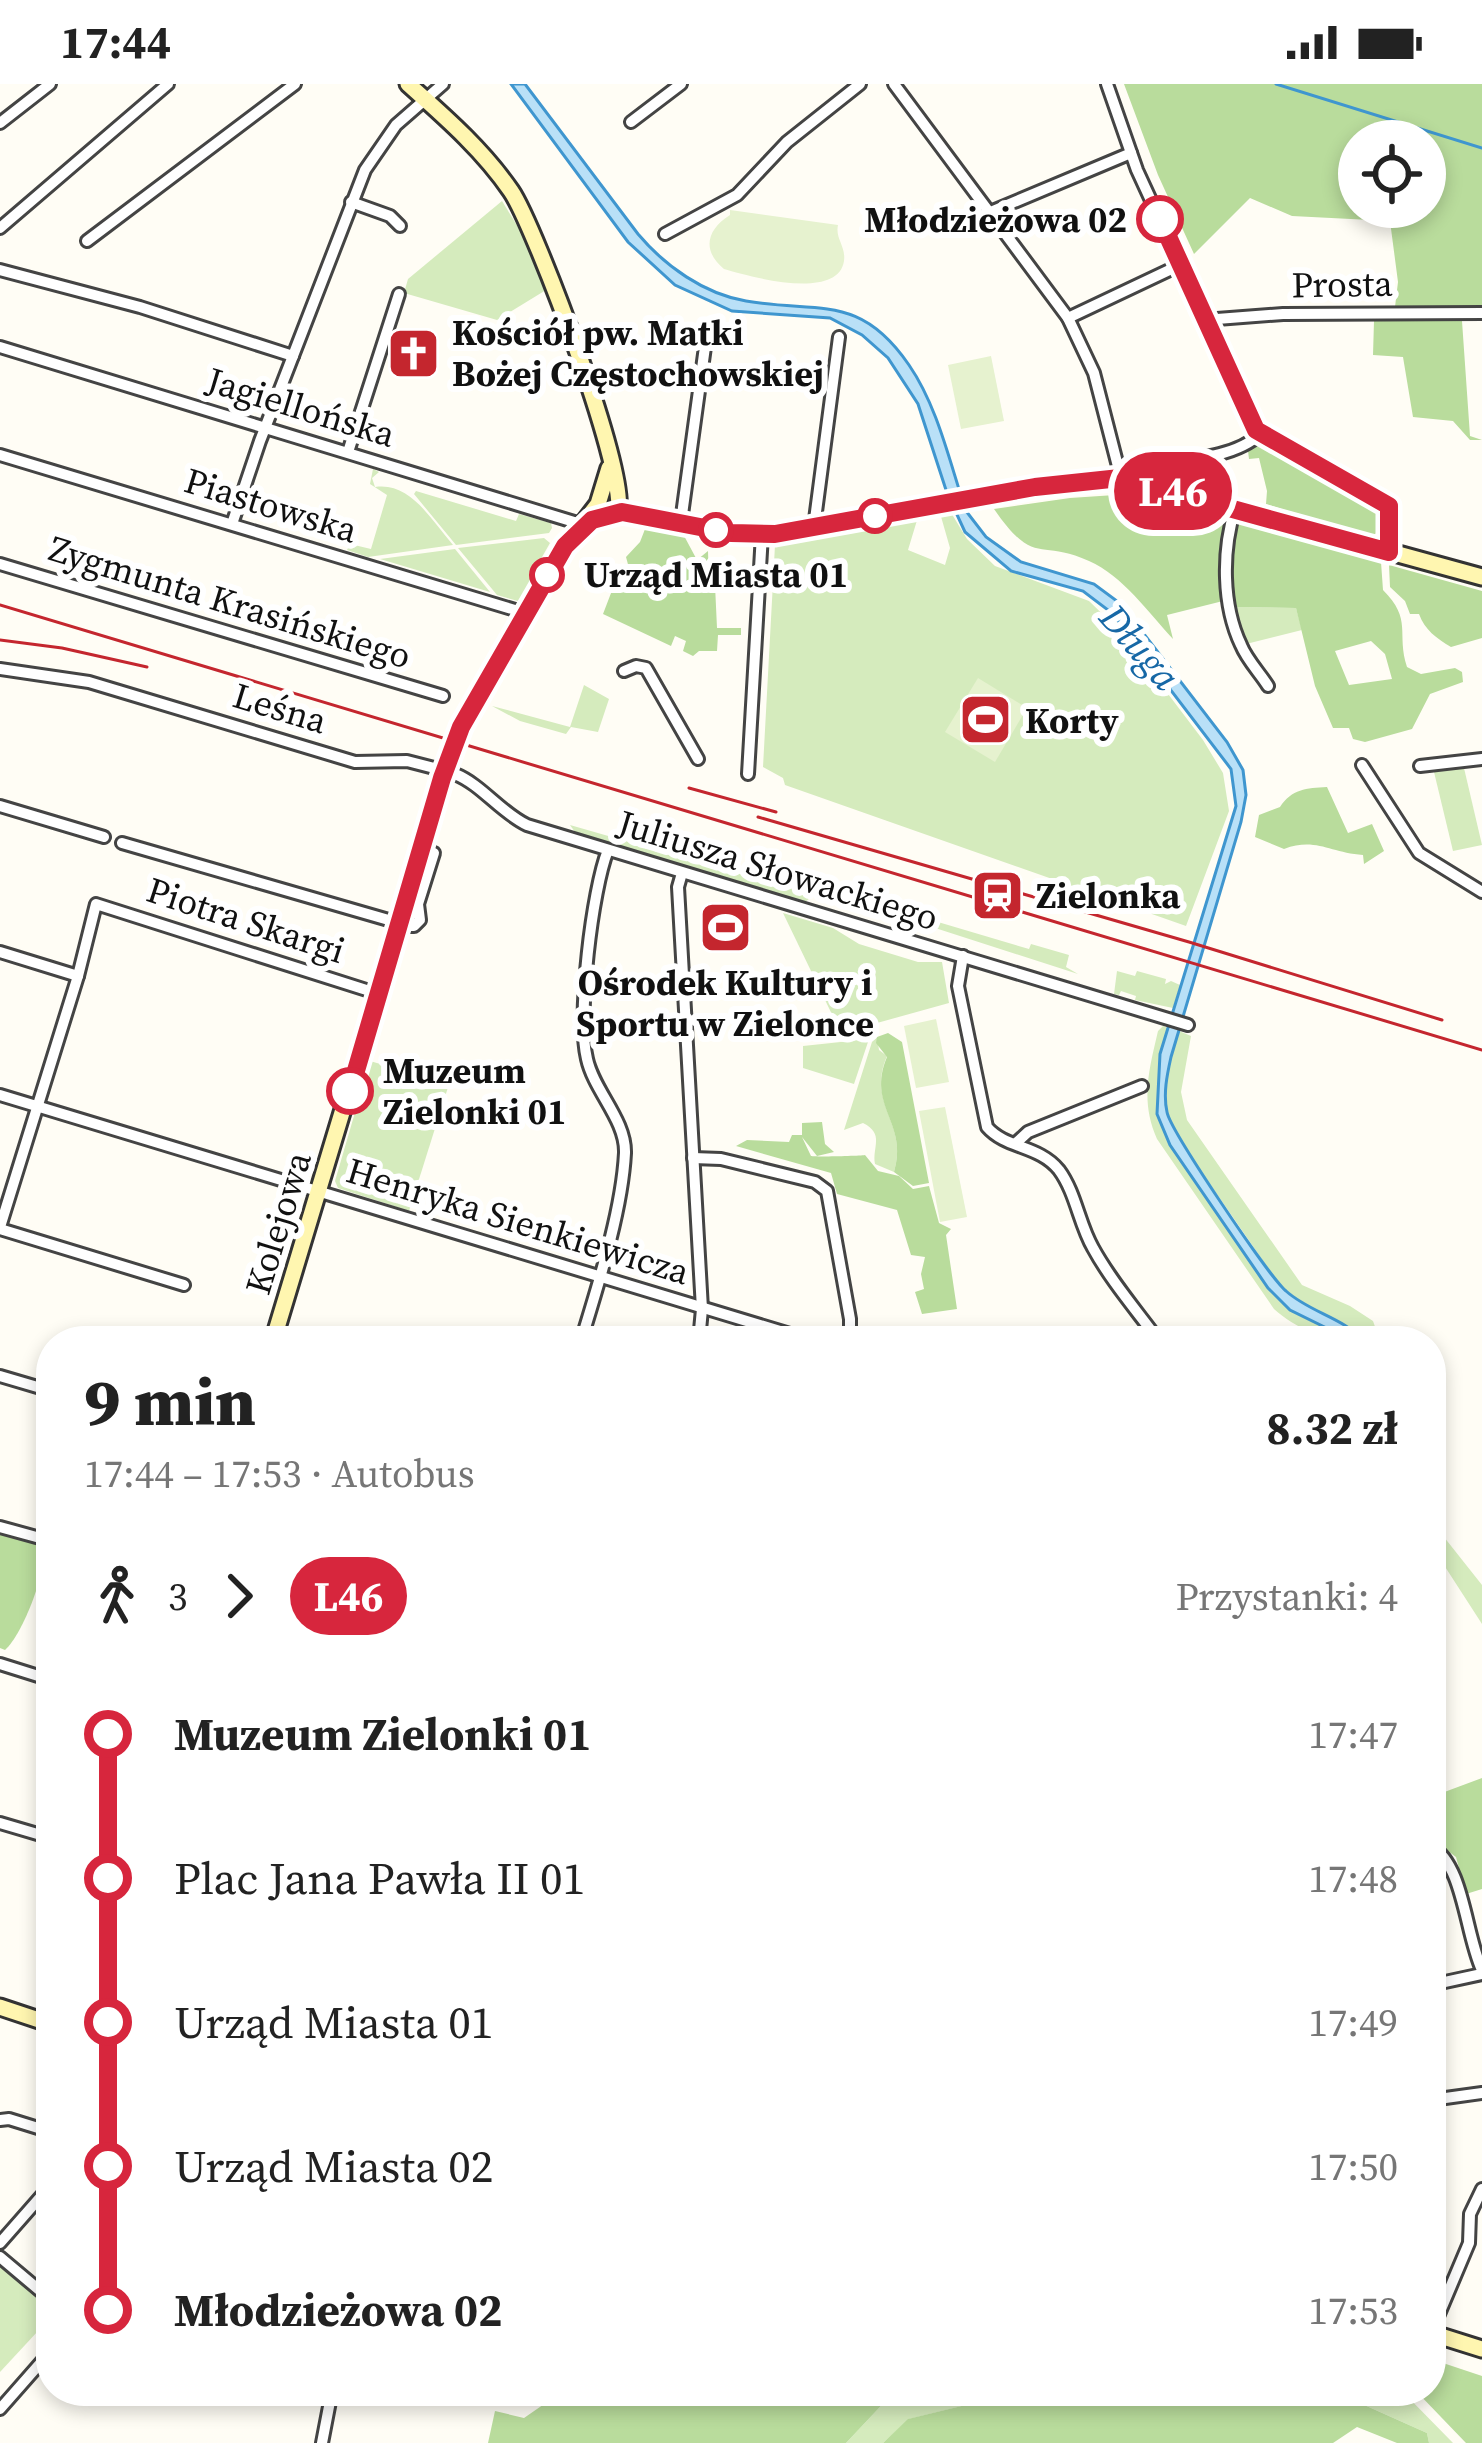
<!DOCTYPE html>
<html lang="pl">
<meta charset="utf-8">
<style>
:root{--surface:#fff;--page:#f2f2f2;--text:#222;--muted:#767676}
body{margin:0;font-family:"Source Serif 4",serif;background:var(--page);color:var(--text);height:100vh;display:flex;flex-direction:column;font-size:45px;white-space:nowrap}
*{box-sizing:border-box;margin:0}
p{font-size:39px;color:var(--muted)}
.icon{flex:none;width:66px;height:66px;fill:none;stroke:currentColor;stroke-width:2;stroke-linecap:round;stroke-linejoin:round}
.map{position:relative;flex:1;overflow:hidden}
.drawer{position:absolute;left:36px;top:1242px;width:1410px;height:1080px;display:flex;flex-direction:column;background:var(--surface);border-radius:48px;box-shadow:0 6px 18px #0003}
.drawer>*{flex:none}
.badge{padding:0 24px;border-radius:39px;font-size:42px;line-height:78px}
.controls{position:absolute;left:1338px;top:36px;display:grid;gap:24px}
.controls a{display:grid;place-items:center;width:108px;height:108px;border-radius:50%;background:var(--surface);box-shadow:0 6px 18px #0003;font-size:60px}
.map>.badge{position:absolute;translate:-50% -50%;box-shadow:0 0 0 6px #fff}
.legs{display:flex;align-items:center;gap:18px;height:132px;padding:0 48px;font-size:39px}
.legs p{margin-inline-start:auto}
.summary{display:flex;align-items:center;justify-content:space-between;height:204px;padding:0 48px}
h1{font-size:66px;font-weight:800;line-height:90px}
ul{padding:0 48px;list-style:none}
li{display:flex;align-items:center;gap:42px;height:144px;font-size:45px}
li i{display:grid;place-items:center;width:18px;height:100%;margin:0 15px;background:currentColor}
li i::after{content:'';width:30px;height:30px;margin:-15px;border:9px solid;border-radius:50%;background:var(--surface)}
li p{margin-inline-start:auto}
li:first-child i{background:linear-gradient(#0000 50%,currentColor 0)}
li:last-child i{background:linear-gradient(currentColor 50%,#0000 0)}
.status{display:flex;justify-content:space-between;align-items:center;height:84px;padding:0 60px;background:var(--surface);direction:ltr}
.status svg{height:33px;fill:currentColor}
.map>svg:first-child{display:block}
.green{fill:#d5ebbd}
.forest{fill:#b9dc9c;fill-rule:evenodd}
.pitch{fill:#e6f2cf}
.water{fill:#b9e0f7;stroke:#3f96cf;stroke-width:3}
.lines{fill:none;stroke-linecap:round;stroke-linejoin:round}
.stream{stroke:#3f96cf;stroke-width:3}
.secondary-tunnel{stroke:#dbdad3;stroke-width:15;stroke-dasharray:15 8;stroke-linecap:butt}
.street-casing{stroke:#444;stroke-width:16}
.secondary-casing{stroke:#333;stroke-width:21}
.street{stroke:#fff;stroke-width:10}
.secondary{stroke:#fff6b0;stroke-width:15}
.rail{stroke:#c4262e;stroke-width:3}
.street-bridge-casing{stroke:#444;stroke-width:16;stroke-linecap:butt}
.street-bridge{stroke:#fff;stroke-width:10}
.line-1-casing{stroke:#fff;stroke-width:27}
.line-1{stroke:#d7263d;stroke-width:18}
.stop-1-dot{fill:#fff;stroke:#d7263d;stroke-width:6}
.labels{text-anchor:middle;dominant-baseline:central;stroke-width:12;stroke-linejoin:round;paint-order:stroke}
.stop-label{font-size:36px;font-weight:bold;fill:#111;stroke:#fff;text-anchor:end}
.street-label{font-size:36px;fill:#111;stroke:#fff}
.poi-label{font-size:36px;font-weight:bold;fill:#111;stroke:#fff;text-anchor:start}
.water-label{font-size:39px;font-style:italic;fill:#1768a6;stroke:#fff}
</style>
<div class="status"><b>17:44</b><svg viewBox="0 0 49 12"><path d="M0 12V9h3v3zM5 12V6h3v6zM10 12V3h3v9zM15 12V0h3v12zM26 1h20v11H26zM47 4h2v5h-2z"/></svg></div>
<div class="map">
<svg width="1482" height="2359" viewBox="0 0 1482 2359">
<rect width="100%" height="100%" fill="#fffdf5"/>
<!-- green -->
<g class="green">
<polygon points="502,117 531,164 546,206 497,236 404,209 408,195"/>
<path d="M 373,385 L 379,388 L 372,394 L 375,403 C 410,398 429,433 453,461 L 368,473 L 347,466 L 350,460 L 371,465 L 387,411 L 370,400 Z"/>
<polygon points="416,407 516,437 519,430 551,439 552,444 549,449 456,461 414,410"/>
<polygon points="950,427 967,455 995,482 1089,517 1121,548 1203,656 1223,689 1229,727 1186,842 785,701 783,694 763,683 775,461 918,433 908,466 945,481 950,464 940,429"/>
<polygon points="544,454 550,459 530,494 532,499 518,517 497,511 458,464"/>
<polygon points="455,465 490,508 380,475"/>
<polygon points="1234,523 1296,524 1302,546 1246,560"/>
<polygon points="584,601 609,615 598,648 571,643 566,650 520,637 492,622 570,643"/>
<polygon points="1464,684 1482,761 1453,767 1434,688"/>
<polygon points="570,741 810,810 810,814 804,819 577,751"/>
<polygon points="818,800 939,832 938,838 1029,865 1031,860 1069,871 1066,883 1078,890 836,812 830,806 820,807"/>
<polygon points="783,829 833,844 859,860 918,878 942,878 949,919 841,949"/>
<polygon points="1117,887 1135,892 1137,887 1166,895 1165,900 1171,897 1180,901 1173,924 1135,916 1136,912 1121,907 1119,911 1114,910"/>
<path d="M 1163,942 L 1168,944 C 1157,978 1153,1029 1170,1061 L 1280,1217 L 1353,1257 C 1325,1257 1295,1244 1274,1225 L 1157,1055 C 1140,1017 1149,986 1158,947 Z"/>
<path d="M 1179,947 L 1191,952 L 1181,1008 L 1187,1036 L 1302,1201 L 1350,1222 L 1373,1237 L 1380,1257 L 1364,1257 L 1355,1247 L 1316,1228 L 1281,1203 L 1179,1055 C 1157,1019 1167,985 1179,947 Z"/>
<path d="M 877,953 L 879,966 L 887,972 C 866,1020 909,1039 894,1088 L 875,1080 C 872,1063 885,1050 863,1039 L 844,1046 L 872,958 Z"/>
<polygon points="869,955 854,1000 803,984 803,962"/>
<polygon points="370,977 449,1000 409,1127 338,1104 335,1097"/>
<polygon points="1431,1428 1440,1448 1482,1501 1482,1540 1431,1461"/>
<polygon points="0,2180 51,2225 51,2233 0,2288"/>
<polygon points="895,2307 913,2307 916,2315 945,2307 1023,2307 909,2335 883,2359 846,2359"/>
<polygon points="1333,2307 1402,2307 1453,2359 1429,2359 1427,2349"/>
</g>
<!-- forest -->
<g class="forest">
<path d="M 1124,0 L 1482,0 L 1482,224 L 1395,223 L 1398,198 L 1390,137 L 1292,132 L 1250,114 L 1194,170 L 1158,91 ZM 1359,57 L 1425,57 L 1425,123 L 1359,123 Z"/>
<polygon points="1374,237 1462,237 1470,352 1482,356 1470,356 1453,337 1413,333 1403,273 1373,271"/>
<polygon points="1264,358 1385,425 1383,446 1369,453 1266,420 1267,407 1259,374 1249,375 1248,367"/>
<path d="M 1130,410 L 1227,435 L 1223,517 L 1167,531 L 1173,555 C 1148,528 1123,492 1089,477 C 1038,454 1035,484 994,425 L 1070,414 Z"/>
<path d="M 1237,437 L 1381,478 L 1383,506 C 1413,536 1396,549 1407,583 L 1421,590 L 1455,584 L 1462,588 L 1463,598 L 1430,610 L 1412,645 L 1365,658 L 1353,655 L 1349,644 L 1333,644 L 1315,602 L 1296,524 L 1234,523 L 1231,482 ZM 1371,557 L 1385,570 L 1392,595 L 1349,601 L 1335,567 Z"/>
<polygon points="647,440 682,448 697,476 708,467 709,501 715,501 717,544 741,544 741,551 718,551 717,567 699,567 693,572 683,567 686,557 675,552 671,562 603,530 621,483 629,484 626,473 640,458"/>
<path d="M 1389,481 L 1482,507 L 1482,554 L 1451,563 C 1436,554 1425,546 1419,530 L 1410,530 L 1405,517 L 1390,503 Z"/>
<path d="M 1327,703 L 1348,749 L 1372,740 L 1384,767 L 1364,780 L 1363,771 C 1330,769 1316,753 1284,765 L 1255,753 L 1259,731 L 1280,723 C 1292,705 1306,704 1327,703 Z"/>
<path d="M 888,949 L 902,958 L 929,1099 L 913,1102 L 894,1088 C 909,1039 866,1022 887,973 L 876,959 L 877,953 Z"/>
<path d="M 822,1038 L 825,1060 L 834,1068 L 817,1072 L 802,1053 L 811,1072 C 815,1073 859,1072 865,1071 L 878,1087 L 899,1092 L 913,1105 L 929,1102 L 939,1139 L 951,1145 L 946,1151 L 957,1225 L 922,1230 L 915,1208 L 924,1205 L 921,1190 L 925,1173 L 911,1171 L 897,1126 L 837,1110 L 831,1089 L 736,1062 L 747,1056 L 789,1058 L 792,1051 L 802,1051 L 802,1039 Z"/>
<path d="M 0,1448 L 43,1460 C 49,1483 23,1550 5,1566 L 0,1564 Z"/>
<polygon points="1482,1694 1482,1805 1466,1810 1456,1773 1431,1754 1431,1713"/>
<polygon points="1431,2275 1482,2292 1482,2359 1466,2359 1416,2307 1431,2307"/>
<polygon points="563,2307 895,2307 846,2359 488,2359 495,2327 524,2334"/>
<polygon points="1023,2307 1177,2307 1192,2313 1193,2307 1333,2307 1427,2349 1429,2359 1397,2359 1357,2343 1333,2359 883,2359 908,2335"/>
</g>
<!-- pitch -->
<g class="pitch">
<path d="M 730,126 L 838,141 C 835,155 846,162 844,177 C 838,217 751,193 724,185 C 702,167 706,146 730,131 Z"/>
<polygon points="991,272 1004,337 961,345 948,281"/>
<polygon points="978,594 1027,624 995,678 945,648"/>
<polygon points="936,935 949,998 916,1004 904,942"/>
<polygon points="945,1023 967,1133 940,1138 919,1027"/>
</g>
<!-- water -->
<path class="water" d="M 511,0 L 525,0 L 638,150 C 665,182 704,210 746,217 C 818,230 859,208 909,281 C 938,323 950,380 966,427 L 986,453 L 1021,478 L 1094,500 L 1121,520 L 1227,658 L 1243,686 L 1246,711 L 1241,738 L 1171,973 C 1167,991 1163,1010 1167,1028 C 1170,1046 1269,1193 1286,1207 C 1309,1228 1344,1234 1364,1257 L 1353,1257 L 1290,1226 L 1268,1204 L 1170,1061 L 1157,1030 L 1160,970 L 1236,722 L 1231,685 L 1112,529 L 1083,507 L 1011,487 L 965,448 L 947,409 L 918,320 L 888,274 L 862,251 L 830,234 L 732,227 L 675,201 L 628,158 Z"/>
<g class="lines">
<!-- stream -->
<polyline class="stream" points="1276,0 1482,64"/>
<!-- secondary-tunnel -->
<polyline class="secondary-tunnel" points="443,694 464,637"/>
<defs>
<g id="street">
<polyline points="894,0 1068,234 1094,289 1121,394"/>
<polyline points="1107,0 1137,86 1256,345 1389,421 1389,468"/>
<polyline points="631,38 681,0"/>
<polyline points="0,39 50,0"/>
<polyline points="351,118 390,132 400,142"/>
<polyline points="988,129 1131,69"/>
<polyline points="0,144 168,0"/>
<polyline points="665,150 737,111 787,58 860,0"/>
<polyline points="87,157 295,0"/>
<polyline points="0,186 140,223 293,272"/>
<polyline points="1068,234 1180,181"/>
<polyline points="1204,236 1283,230 1482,229"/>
<polyline points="0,263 584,441"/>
<polyline points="348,368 399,210"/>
<polyline points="0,371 525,529"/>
<path d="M 1141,383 C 1176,376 1233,376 1260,350"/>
<path d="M 1235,425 C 1222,467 1222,521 1241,561 C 1247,576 1260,589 1268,602"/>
<polyline points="681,438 708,241"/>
<polyline points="232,440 260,357 365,86 396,41 443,0"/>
<polyline points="814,443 839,253"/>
<polyline points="0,480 443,612"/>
<polyline points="0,585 89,598 355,678 407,677 438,685"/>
<polyline points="624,587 636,582 646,584 698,675"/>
<polyline points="1362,681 1419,769 1482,808"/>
<polyline points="1420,682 1482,675"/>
<path d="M 455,690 C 482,701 500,728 527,741 L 1188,941"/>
<polyline points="748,690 762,450"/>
<polyline points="0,722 104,753"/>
<polyline points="122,759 399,839"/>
<polyline points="682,789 678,803 702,1225 699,1257"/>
<polyline points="406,842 414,842 420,836 418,820 434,769"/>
<polyline points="0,868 78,892"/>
<path d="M 963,872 L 958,902 L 987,1043 C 1006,1065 1039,1061 1059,1086 C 1076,1109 1079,1140 1093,1164 C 1111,1197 1137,1227 1159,1257"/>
<polyline points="0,1011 813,1257"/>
<polyline points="1016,1059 1028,1048 1142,1002"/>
<polyline points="693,1074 721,1075 815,1098 827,1107 850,1235 850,1254"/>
<polyline points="0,1143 78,892 96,820 379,910"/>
<polyline points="0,1145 184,1201"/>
<path d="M 581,1257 C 598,1201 622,1127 625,1069 C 626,1036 594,1007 587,975 C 577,933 592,806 608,766"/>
<polyline points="0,1292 51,1307"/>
<polyline points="0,1443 51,1457"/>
<polyline points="0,1580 51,1596"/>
<polyline points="0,1739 51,1754"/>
<path d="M 1431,1762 C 1464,1781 1465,1849 1482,1886"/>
<polyline points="1431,1901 1482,1890"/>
<polyline points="1431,2016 1482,2009"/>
<polyline points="0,2036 9,2035 51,2048"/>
<polyline points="0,2159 51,2101"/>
<polyline points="0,2173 51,2216"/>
<polyline points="1431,2249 1469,2159 1470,2130 1482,2105"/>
<polyline points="0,2325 51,2267"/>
<polyline points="322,2359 332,2307"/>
</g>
<g id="secondary">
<path d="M 408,0 C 445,33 483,66 511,107 C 535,142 633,403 617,430"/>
<polyline points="584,441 605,431 622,429 731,449 775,450 1035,403 1121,394 1482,493"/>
<polyline points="464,637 561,468 598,420 609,384"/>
<polyline points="273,1257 443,694"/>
<polyline points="0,1923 51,1940"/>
<polyline points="1431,2249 1482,2265"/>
</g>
</defs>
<!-- street casing -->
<use href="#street" class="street-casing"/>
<!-- secondary casing -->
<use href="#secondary" class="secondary-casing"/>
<!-- street -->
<use href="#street" class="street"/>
<!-- secondary -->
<use href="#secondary" class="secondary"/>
<!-- rail -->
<g class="rail">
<polyline points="0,521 1482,966"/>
<polyline points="0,556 62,564 147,583"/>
<polyline points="689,704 776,728"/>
<polyline points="758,733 1189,858 1442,936"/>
</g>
<defs>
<polyline id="street-bridge" points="438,685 455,690"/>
</defs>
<!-- street-bridge casing -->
<use href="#street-bridge" class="street-bridge-casing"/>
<!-- street-bridge -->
<use href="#street-bridge" class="street-bridge"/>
</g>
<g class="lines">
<defs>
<polyline id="line-1" points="350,1007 442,694 461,643 565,462 592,436 622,428 731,449 775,450 1035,403 1120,394 1389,468 1389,422 1256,346 1160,135"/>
</defs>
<!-- line-1 casing -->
<use href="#line-1" class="line-1-casing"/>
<!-- line-1 -->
<use href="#line-1" class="line-1"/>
</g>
<!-- icons -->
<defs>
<symbol id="church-square" viewBox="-11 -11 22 22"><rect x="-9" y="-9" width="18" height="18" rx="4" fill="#c4262e" stroke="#fff"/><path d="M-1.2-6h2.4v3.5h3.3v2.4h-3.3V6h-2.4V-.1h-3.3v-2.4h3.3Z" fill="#fff"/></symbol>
<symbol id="stadium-square" viewBox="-11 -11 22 22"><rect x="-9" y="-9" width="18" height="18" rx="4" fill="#c4262e" stroke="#fff"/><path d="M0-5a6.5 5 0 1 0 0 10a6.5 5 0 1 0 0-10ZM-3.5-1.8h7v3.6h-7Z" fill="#fff"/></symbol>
<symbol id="station-square" viewBox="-11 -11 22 22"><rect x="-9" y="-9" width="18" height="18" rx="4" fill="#c4262e" stroke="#fff"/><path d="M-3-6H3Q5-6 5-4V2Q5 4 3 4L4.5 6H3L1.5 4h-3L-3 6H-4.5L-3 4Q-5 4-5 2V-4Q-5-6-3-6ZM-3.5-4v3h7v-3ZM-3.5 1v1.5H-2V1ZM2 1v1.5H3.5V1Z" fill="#fff"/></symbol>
</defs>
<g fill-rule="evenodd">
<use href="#church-square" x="384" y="240" width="59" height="59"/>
<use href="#stadium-square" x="956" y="606" width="59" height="59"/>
<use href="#station-square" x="968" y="782" width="59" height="59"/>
<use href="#stadium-square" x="696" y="814" width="59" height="59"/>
</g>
<!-- markers -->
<g class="stop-1-dot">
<circle cx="1160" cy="135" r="21"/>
<circle cx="875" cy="432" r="15"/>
<circle cx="716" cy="446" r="15"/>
<circle cx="547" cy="491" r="15"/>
<circle cx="350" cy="1007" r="21"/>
</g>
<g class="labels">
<!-- stop labels -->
<g class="stop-label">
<text x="1127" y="135">Młodzieżowa 02</text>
<text x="716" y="490" text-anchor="middle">Urząd Miasta 01</text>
<text x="383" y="986" text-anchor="start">Muzeum<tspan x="383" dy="41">Zielonki 01</tspan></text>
</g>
<!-- street labels -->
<g class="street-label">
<text transform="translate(1342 200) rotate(-1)">Prosta</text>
<text transform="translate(301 323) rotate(17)">Jagiellońska</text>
<text transform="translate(271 421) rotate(17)">Piastowska</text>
<text transform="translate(230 518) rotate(17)">Zygmunta Krasińskiego</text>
<text transform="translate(280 624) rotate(17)">Leśna</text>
<text transform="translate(778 786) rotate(17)">Juliusza Słowackiego</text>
<text transform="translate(246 836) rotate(18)">Piotra Skargi</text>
<text transform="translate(518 1137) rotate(17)">Henryka Sienkiewicza</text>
<text transform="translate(278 1139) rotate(-73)">Kolejowa</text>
</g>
<!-- poi labels -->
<g class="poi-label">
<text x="452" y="248">Kościół pw. Matki<tspan x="452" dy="41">Bożej Częstochowskiej</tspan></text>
<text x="1025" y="636">Korty</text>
<text x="1036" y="811">Zielonka</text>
<text x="725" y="898" text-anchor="middle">Ośrodek Kultury i<tspan x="725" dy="41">Sportu w Zielonce</tspan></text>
</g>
<!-- water labels -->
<g class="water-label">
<text transform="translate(1140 563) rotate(49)">Długa</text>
</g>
</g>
</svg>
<div class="controls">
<a><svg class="icon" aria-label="locate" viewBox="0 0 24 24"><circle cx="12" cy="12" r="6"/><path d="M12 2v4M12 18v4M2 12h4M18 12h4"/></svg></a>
</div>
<b class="badge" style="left:1173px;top:407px;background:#d7263d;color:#fff">L46</b>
<section class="drawer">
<div class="summary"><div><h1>9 min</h1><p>17:44 – 17:53 · Autobus</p></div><b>8.32 zł</b></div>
<div class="legs"><svg class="icon" aria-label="walk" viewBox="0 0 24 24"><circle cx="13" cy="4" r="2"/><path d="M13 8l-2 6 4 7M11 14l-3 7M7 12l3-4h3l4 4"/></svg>3<svg class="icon" aria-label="forward" viewBox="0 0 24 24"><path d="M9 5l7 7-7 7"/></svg><b class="badge" style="background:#d7263d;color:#fff">L46</b><p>Przystanki: 4</p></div>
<ul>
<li><i style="color:#d7263d"></i><b>Muzeum Zielonki 01</b><p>17:47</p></li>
<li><i style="color:#d7263d"></i><span>Plac Jana Pawła II 01</span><p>17:48</p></li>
<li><i style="color:#d7263d"></i><span>Urząd Miasta 01</span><p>17:49</p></li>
<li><i style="color:#d7263d"></i><span>Urząd Miasta 02</span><p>17:50</p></li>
<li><i style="color:#d7263d"></i><b>Młodzieżowa 02</b><p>17:53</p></li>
</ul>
</section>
</div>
